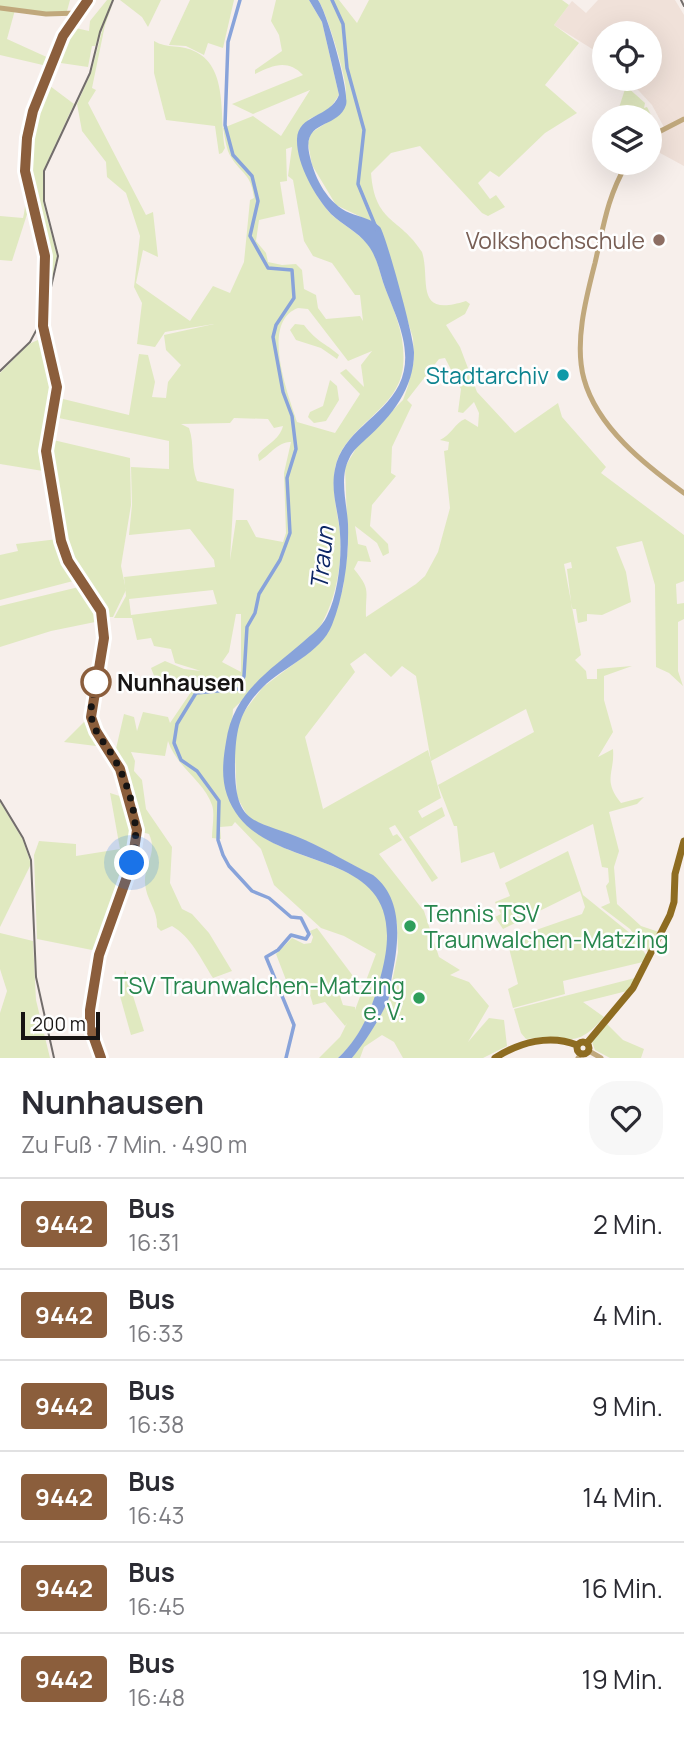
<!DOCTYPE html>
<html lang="de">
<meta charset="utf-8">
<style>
:root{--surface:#fff;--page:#f7f7f7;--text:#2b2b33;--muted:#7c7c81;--line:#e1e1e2}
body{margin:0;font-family:Manrope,sans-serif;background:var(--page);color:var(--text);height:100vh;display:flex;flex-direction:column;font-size:26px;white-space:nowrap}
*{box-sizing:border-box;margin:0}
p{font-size:23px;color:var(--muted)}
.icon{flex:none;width:38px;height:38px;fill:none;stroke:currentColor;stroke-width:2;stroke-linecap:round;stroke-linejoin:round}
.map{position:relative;height:1058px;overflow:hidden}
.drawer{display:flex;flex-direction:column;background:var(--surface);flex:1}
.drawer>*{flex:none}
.badge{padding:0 14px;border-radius:5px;font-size:24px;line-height:46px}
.controls{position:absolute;left:592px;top:21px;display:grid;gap:14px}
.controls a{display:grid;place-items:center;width:70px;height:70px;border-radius:50%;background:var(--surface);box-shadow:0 7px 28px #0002;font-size:35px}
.scale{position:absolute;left:21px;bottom:18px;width:79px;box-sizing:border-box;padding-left:7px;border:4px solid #171413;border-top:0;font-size:19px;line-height:24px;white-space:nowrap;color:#171413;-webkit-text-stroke:5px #fefefe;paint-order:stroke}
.you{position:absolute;width:35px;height:35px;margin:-18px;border:5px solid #fff;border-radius:50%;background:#1a73e8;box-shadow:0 0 0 10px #1a73e833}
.map>.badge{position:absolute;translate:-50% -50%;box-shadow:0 0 0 4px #fff}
.round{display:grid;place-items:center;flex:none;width:74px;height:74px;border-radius:28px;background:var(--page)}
.summary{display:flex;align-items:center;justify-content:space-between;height:119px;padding:0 21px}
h1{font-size:33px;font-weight:700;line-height:52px}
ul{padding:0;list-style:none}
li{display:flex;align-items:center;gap:21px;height:91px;padding:0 21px;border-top:2px solid var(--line)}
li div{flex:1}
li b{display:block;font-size:26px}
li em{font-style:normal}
li .badge{min-width:77px;font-weight:700;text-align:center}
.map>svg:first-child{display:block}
.built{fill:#f0e1d9}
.green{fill:#e0e9c0;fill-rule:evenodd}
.water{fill:#88a3da}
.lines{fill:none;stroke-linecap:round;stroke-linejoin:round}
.canal{stroke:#88a3da;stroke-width:3.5}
.minor{stroke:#c0a87c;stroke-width:5}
.major{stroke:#8e6c21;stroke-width:7}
.rail{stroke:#726d6b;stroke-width:2}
.line-casing{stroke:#fff;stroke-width:16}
.line{stroke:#8b5e3c;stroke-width:10}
.walk{stroke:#171413;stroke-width:7;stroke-dasharray:0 12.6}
.education-dot{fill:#8d6e63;stroke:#fefefe;stroke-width:2.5}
.culture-dot{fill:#0f9aa8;stroke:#fefefe;stroke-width:2.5}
.stop-dot{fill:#fff;stroke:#8b5e3c;stroke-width:3.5}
.leisure-dot{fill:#2e9e5b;stroke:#fefefe;stroke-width:2.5}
.labels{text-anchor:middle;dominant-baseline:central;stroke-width:5;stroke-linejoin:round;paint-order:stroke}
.education-label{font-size:23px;fill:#785e54;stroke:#fefefe;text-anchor:end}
.culture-label{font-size:23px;fill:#0d838f;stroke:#fefefe;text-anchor:end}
.stop-label{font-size:23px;font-weight:bold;fill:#171413;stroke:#fefefe;text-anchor:start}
.leisure-label{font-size:23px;fill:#27864d;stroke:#fefefe;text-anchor:start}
.water-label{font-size:24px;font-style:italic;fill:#0c2665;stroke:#fefefe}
</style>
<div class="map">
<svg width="684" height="1058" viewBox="0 0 684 1058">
<rect width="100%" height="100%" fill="#f7efeb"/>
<!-- built -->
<polygon class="built" points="598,0 675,0 684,15 684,166 649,147 649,139 665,129 652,105 628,79 649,79 649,33 604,33 604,45 597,52 554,25 572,1 586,13"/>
<!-- green -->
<g class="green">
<polygon points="0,0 70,0 67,11 45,13 0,6"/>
<polygon points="107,0 112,0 95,46 92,46 88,67 54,62 71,27 89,31 90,21"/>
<polygon points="120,0 161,0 148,27 142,17"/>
<polygon points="190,0 234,0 223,48 208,43 204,55 186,46 169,45"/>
<path d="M 276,0 L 309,0 L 322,22 L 339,95 L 329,110 L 309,119 L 297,140 C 302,167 313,196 333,216 C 344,225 356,232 366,242 C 377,254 379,271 384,285 C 395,313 406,336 403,367 C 398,412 342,426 335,470 C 331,493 338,512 340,533 C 343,564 335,604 318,630 L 233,709 C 232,733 221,784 232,804 C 273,884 419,837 382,974 C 373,1005 363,1036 338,1058 L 319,1058 L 340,1037 L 347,1023 L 345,1026 L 325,1002 L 313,1005 L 308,988 L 291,993 L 276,954 L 292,938 L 304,944 L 311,943 L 313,937 L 310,931 L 317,928 L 353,976 L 340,996 L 343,1005 L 355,1007 L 355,1010 L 376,954 L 344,936 L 321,928 L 274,885 L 261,849 L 235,822 L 232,826 L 220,827 L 221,839 L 212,838 C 212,828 215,814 212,805 C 204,781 177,768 168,741 L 165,756 L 131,752 L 135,761 L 134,771 L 142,780 L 146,809 L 172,847 L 170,883 L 182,909 L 192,914 L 209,933 L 232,971 L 213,978 C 201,959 191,937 172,926 L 161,931 L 157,927 C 158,910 146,900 145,883 C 144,864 158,853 149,834 L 141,832 L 124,768 L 115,753 L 124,714 L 134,717 L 137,731 L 143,712 L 168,717 L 170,723 L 191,692 L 198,688 L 167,678 L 166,693 L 160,691 L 151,668 L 165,661 L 184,669 L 201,671 L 175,663 L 171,649 L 154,646 L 151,638 L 137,640 L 132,618 L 114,618 L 126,596 L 124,577 L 215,567 L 214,560 L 190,529 L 129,535 L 132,505 L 131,467 L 169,469 L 169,441 L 54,417 L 59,398 L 129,415 L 139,354 L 148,355 L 155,382 L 152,397 L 166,398 L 168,382 L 181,365 L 166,350 L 164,335 L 214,324 L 165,332 L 155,347 L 137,344 L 142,303 L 134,287 L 140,236 L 126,193 L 107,177 L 106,162 L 82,131 L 77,104 L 91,73 L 104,23 L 113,3 L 105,25 L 92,88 L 96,90 L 88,103 L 146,215 L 153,212 L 158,257 L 143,250 L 136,283 L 190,321 L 213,286 L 230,293 L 244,262 L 250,200 L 254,198 C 251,173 242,175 231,157 C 226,150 225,137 223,128 L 253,116 L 281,136 L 310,90 L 253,114 L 232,104 L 303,75 C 288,59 273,65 255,74 L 255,70 L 282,51 L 279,35 L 271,21 ZM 292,147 L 288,176 L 293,180 L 304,241 L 313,256 L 332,263 L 355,295 L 360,295 L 363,321 L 360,316 L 326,319 L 318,308 L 316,295 L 304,289 L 302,270 L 296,264 L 282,265 L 268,262 L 266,253 L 256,241 L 259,220 L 285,214 L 280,182 L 287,181 L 286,149 ZM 298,308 L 308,309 L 348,361 L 372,351 L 361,365 L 364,387 L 346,369 L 340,373 L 360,394 L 335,433 L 297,422 C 288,394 260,322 298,308 ZM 234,418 L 268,419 L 274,428 L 283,426 C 279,441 266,444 258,455 L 259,461 C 268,457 278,441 291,442 L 284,473 L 286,533 L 283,542 L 256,537 L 247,520 L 236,520 L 230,560 L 234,489 L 197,481 C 190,463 195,444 189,428 L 181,424 L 230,423 ZM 213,590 L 217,604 L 131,615 L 129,599 ZM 236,614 L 241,614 L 241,672 L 222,662 L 229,652 Z"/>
<path d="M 318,0 L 339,0 L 357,23 L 369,0 L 562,0 L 569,5 L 554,25 L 579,43 L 545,85 L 577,113 L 545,133 L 499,177 L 490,171 L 478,183 L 490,199 L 496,195 L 505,207 L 488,216 L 482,213 L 420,146 L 391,153 L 371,173 C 375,224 399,216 422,252 C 431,280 413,318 466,301 L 470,304 L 465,314 L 446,325 L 460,347 L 477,392 L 515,433 L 558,403 L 562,417 L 606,467 L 601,473 L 684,535 L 684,581 L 676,584 L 677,604 L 684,603 L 684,619 L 678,622 L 678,671 L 683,686 L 669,673 L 656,667 L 655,585 L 642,541 L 616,547 L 626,572 L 631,602 L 602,615 L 587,614 L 587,621 L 578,623 L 576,609 L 572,609 L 567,569 L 572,568 L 571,562 L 564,564 L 581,655 L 575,660 L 586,671 L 587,679 L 597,679 L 597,669 L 632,666 L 604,676 L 604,700 L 613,732 L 598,757 L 613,749 C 615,773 602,780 621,803 L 644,797 L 637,804 L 609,812 L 619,851 L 614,867 L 617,904 L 641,926 L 659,932 L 648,952 L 630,929 L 601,907 L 610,903 L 606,886 L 609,882 L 608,868 L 602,867 L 593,824 L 500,869 L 494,852 L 461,863 L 457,826 L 454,826 L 438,785 L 534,732 L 526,709 L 431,761 L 416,676 L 402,666 L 391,677 L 365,653 L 350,664 L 355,672 L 305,737 L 323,809 L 428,750 L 441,798 L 418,811 L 422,818 L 442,807 L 445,816 L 409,837 L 438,878 L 432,882 L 395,825 L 389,828 L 393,836 L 397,834 L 402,840 L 379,854 L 424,911 L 439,957 L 460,970 L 450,975 L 469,982 L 489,1006 L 468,1042 L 489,1018 L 504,1020 L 507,1046 L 483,1058 L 403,1058 L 394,1042 L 382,1035 L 364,1047 L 360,1058 L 352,1058 L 388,1002 L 398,952 L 397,923 L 366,872 L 309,842 L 257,824 L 248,817 L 237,797 L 234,736 L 243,713 L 263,687 L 303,657 L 331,626 L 343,588 L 348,547 L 345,467 L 358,445 L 403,400 L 408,386 L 414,360 L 413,338 L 378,225 L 336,205 L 312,165 L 308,143 L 311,133 L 341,113 C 343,106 345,98 346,91 C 347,79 326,10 318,0 ZM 445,358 L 461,389 L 458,412 L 463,413 L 474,402 L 479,413 L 478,427 L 465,419 C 455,423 451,435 440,440 L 449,442 L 448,450 L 444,451 L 450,508 L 438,552 L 425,576 L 416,584 L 366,617 C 365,590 372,591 354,569 L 358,561 L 371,562 L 366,546 L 358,544 L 355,526 L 377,543 L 383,556 L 389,553 L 388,544 L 370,526 L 372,505 L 396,476 L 391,473 L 392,447 L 412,405 L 407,400 L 439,359 Z"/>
<path d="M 0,10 L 15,10 L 7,39 L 51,59 L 26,134 L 30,205 L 12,261 L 0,260 L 0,216 L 23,218 C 29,195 21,171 22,148 C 24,124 39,87 47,66 L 0,55 Z"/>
<path d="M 154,41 C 167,49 182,44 196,52 C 229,69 219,118 225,148 L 222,153 L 219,154 L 215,126 L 166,120 L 154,73 Z"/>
<path d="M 46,83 L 74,104 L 43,171 L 43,202 L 57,256 L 45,311 C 48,259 32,221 27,172 C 24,142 36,111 46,83 Z"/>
<polygon points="626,86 645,103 644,108 647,107 658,129 651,133 649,117 635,116 625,108 622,113 627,117 616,117"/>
<path d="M 295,324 L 304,325 C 318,343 324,342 339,355 L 337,359 L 321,348 L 296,340 L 290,330 Z"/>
<polygon points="42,338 54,388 43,446 46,470 43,471 0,464 0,373 29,344"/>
<polygon points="330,380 337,386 339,400 326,421 314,423 308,417 310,412 323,406"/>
<path d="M 49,439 L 130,458 L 131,505 L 121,566 L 126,590 L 113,617 L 105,617 C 97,593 78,579 68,557 C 57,533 50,467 49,439 Z"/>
<polygon points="58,539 62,557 77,580 0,600 0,555 18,551 16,544"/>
<polygon points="83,586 96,606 100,621 51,631 0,647 0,606"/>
<polygon points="89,717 93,732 104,747 64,742"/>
<polygon points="110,793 126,798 134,836 133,852 97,951 37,939 34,855 39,841 76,844 76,856 120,849"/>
<polygon points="0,802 23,840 31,864 0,927"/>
<polygon points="568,851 583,895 631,934 647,956 643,962 563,981 565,994 513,1008 508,989 518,984 507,940 582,914 585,907 580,891 503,929 495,917 501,914 495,902 510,896 505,883"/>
<polygon points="0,933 33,941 36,1000 50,1058 0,1058 0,1013 7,991 0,969"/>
<polygon points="125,970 144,1031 131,1035 120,996"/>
<path d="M 635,978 L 627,991 L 583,1002 L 604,1017 C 573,1053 568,1033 526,1039 L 521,1033 L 514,1009 Z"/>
<polygon points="606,1023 623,1040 644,1049 641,1058 610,1058 595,1050 592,1042"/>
</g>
<!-- water -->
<path class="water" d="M 309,0 L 318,0 C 327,12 350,92 346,105 C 338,130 300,118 310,157 C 315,179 328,204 350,213 C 360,217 372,219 380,227 C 385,232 415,340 414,353 C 414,388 392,416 366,439 C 359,446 353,450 349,459 C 339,478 347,504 348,524 C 349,558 344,595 332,625 C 321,653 283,667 263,687 C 239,711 236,730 235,761 C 234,828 254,818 305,840 C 328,850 350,864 373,875 C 404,899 399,942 392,976 C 390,985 391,994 387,1003 C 378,1022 365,1042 352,1058 L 338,1058 C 362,1036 373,1006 381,975 C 420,831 258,886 227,795 C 221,777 223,760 226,742 C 233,693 268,672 303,642 C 312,634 322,627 327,616 C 338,594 342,558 340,534 C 339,512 330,492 335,469 C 342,432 383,417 399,385 C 416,350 394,314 383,282 C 379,269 376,255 367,244 C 358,232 343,225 331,214 C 315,197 296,163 297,139 C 298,114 330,118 339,95 L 322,22 Z"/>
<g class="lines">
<!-- canal -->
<g class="canal">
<polyline points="240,0 228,42 225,125 233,155 252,176 258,201 250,236 268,268 292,270 294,298 276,325 273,337 283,392 292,416 296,449 287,478 290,533 280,560 259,594 255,613 247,627 244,676 239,689 196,693 177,724 174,743 181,760 197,771 219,801 218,840 223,855 229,866 252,891 269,898 291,917 301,918 309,934 306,939 291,935 278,950 266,957 294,1025 286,1058"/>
<polyline points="332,0 343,24 347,68 364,130 358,184 377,230"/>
</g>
<!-- minor -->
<g class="minor">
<polyline points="0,8 46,14 78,13"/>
<polyline points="649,137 684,119"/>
<path d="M 627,163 C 607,198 604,224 595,263 C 586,298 574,343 584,379 C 597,427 645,465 684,493"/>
<polyline points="589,1051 601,1058"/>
<polyline points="578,1058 581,1054"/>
</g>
<!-- major -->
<g class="major">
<polyline points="88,0 63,36 33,111 27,138 25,171 45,256 43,326 57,387 46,451 61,540 68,561 101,611 105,635 91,707 92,720 120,769 137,830 132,863 99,955 90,1010 90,1027 101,1058"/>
<circle cx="583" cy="1048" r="6"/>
<polyline points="587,1043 633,988 670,915 674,902 675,874 684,841"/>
<path d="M 495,1058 C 520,1042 550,1034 577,1045"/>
</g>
<!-- rail -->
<g class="rail">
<polyline points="681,0 684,6"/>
<polyline points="0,371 30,342 45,314 58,256 44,201 44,171 90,73 100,32 113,0"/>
<polyline points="0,800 23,838 31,860 36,977 54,1058"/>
</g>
</g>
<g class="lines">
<defs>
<polyline id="line" points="88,0 63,36 33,111 27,138 25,171 45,256 43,326 57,387 46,451 61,541 68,561 101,611 104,638 91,717 96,731 120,769 137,830 132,863 99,955 90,1010 90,1027 101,1058"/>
</defs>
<!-- line casing -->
<use href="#line" class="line-casing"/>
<!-- line -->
<use href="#line" class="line"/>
<!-- walk -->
<path class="walk" d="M 96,682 C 94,695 89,707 92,720 C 95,733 104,742 111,753 C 130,784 142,827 132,863"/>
</g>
<!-- markers -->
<circle class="education-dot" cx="659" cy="240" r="7"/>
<circle class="culture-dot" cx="563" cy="375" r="7"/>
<circle class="stop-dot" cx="96" cy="682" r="14"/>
<g class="leisure-dot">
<circle cx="410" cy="926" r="7"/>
<circle cx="419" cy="998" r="7"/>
</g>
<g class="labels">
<!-- education labels -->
<g class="education-label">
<text x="645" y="240">Volkshochschule</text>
</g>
<!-- culture labels -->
<g class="culture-label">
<text x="549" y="375">Stadtarchiv</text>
</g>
<!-- stop labels -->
<g class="stop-label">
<text x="117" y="682">Nunhausen</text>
</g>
<!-- leisure labels -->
<g class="leisure-label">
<text x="424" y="913">Tennis TSV<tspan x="424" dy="26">Traunwalchen-Matzing</tspan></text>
<text x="405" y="985" text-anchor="end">TSV Traunwalchen-Matzing<tspan x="405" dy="26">e. V.</tspan></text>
</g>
<!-- water labels -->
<g class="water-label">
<text transform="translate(321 558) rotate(-84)">Traun</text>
</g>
</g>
</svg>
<div class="controls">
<a><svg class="icon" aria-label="locate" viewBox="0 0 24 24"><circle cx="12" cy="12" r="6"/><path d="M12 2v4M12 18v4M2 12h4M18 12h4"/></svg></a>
<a><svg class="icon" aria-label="layers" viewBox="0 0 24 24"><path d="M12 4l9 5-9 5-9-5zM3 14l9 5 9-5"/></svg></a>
</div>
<div class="scale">200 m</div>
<div class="you" style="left:132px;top:863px"></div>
</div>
<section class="drawer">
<div class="summary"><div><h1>Nunhausen</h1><p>Zu Fuß · 7 Min. · 490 m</p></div><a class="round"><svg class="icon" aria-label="heart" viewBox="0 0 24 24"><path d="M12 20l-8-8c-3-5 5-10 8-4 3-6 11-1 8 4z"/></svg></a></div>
<ul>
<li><span class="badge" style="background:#8b5e3c;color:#fff">9442</span><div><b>Bus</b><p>16:31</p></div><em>2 Min.</em></li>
<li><span class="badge" style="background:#8b5e3c;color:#fff">9442</span><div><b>Bus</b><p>16:33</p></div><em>4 Min.</em></li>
<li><span class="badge" style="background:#8b5e3c;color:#fff">9442</span><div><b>Bus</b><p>16:38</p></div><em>9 Min.</em></li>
<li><span class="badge" style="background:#8b5e3c;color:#fff">9442</span><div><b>Bus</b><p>16:43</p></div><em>14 Min.</em></li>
<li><span class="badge" style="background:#8b5e3c;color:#fff">9442</span><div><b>Bus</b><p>16:45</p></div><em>16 Min.</em></li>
<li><span class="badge" style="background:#8b5e3c;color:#fff">9442</span><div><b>Bus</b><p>16:48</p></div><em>19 Min.</em></li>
</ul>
</section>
